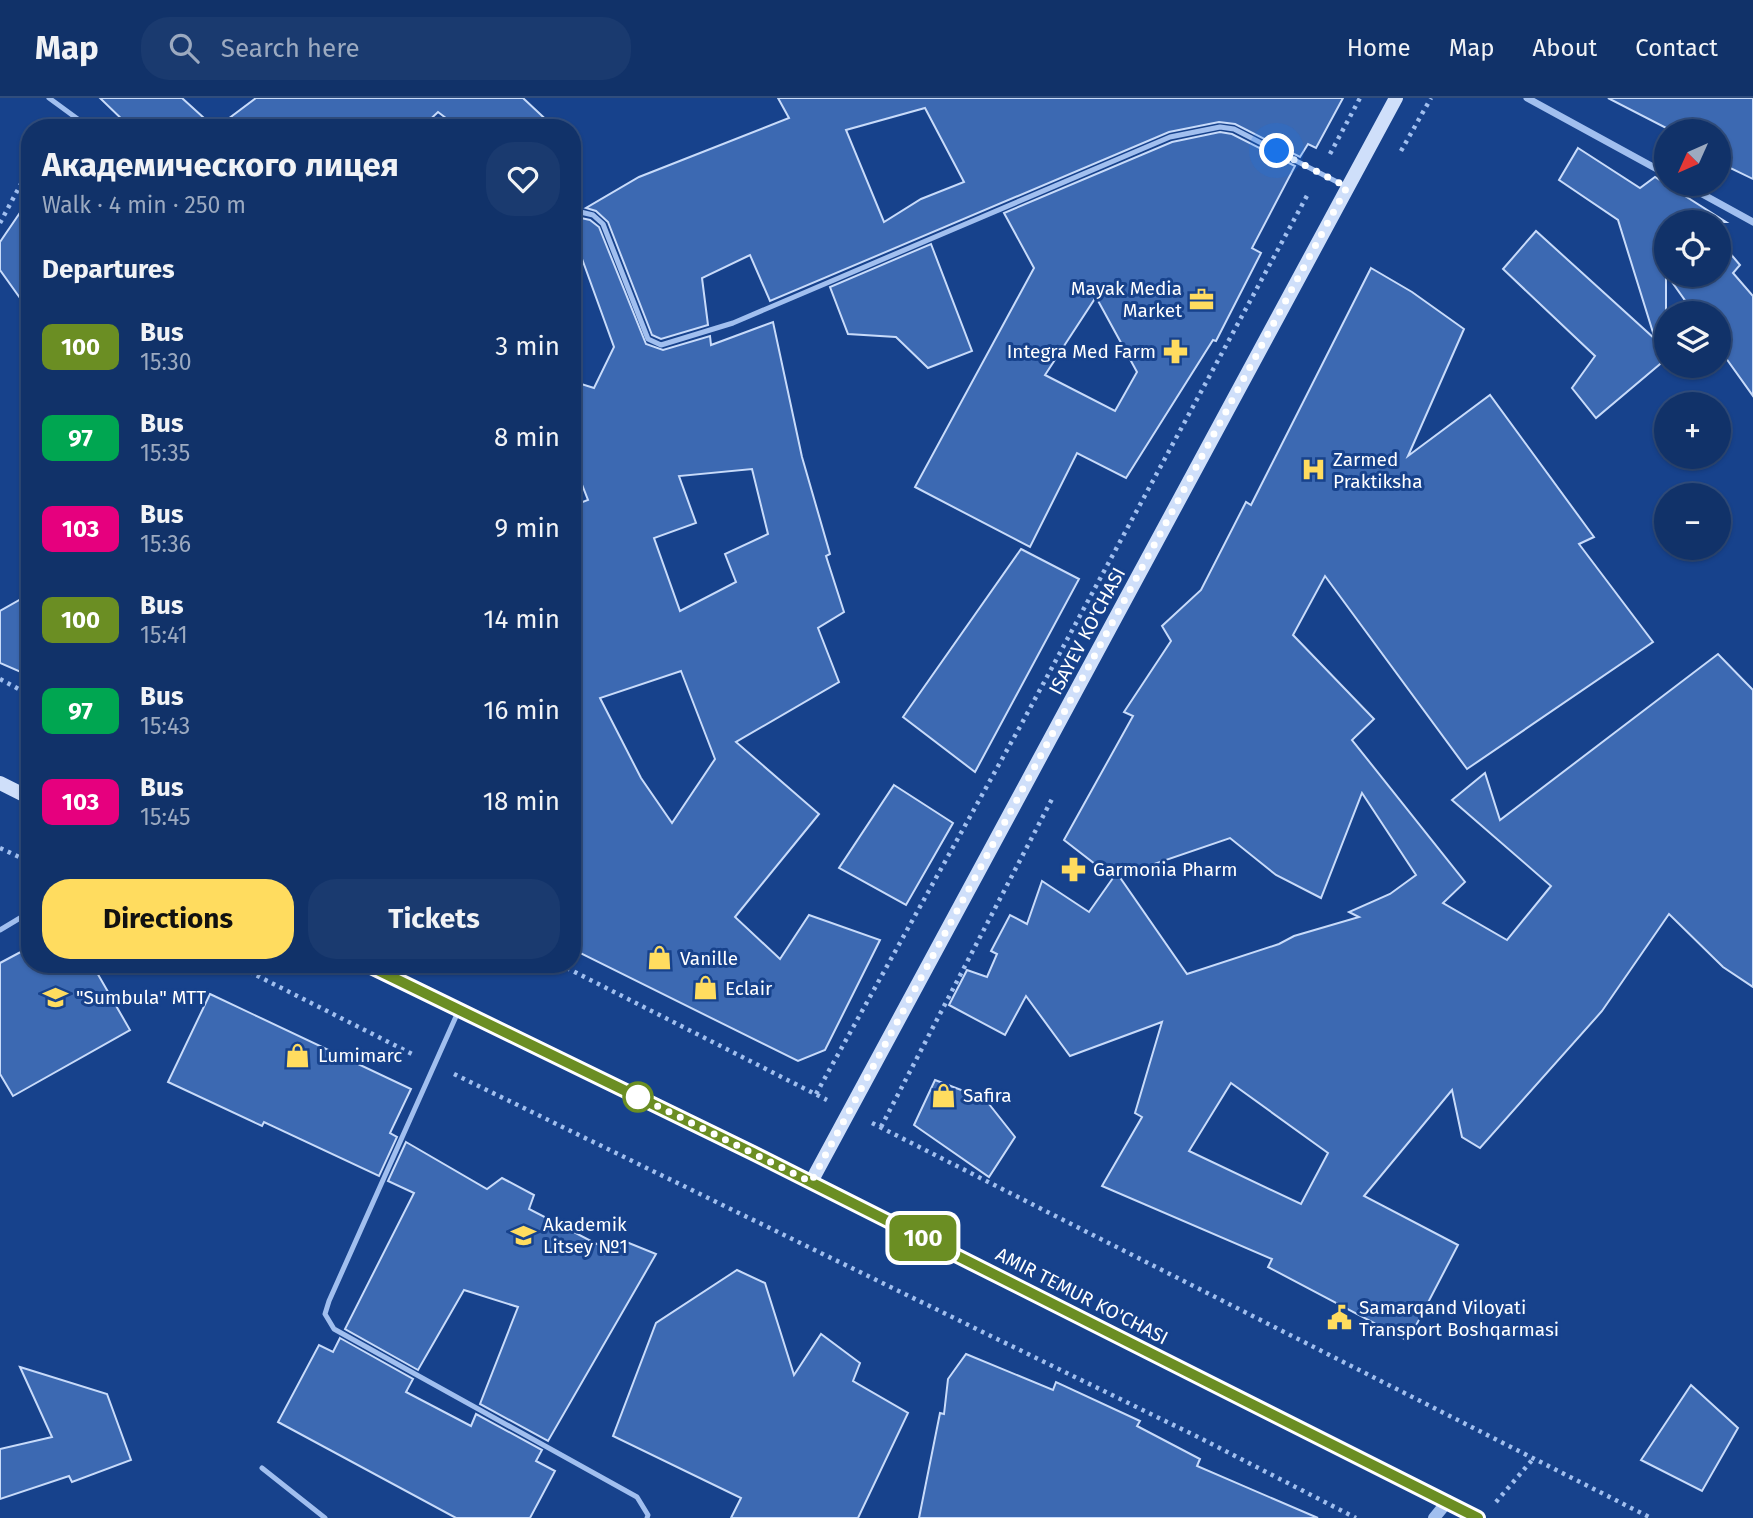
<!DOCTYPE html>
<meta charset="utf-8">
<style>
:root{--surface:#113269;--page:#1a3a6f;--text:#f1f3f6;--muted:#9caac0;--line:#304d7d;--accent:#ffdc5f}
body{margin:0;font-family:"Fira Sans",sans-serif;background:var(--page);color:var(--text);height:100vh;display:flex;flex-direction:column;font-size:26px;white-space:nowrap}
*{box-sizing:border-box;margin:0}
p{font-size:23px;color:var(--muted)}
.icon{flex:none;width:38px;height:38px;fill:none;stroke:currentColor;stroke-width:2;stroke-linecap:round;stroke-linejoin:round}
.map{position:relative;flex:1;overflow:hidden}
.side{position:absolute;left:21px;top:21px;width:560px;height:854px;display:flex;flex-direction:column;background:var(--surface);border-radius:28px;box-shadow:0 2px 5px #0004,0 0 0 2px var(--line)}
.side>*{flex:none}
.badge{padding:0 14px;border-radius:10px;font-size:24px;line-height:46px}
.needle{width:46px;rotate:225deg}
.fabs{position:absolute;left:1654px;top:21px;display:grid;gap:14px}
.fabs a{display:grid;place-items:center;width:77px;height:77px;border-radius:50%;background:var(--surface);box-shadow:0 2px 5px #0004,0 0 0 2px var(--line);font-size:35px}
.you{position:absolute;width:35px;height:35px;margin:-18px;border:5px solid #fff;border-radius:50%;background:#1a73e8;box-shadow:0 0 0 10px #1a73e833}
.map>.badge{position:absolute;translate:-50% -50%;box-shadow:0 0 0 4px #fff}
h2{padding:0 21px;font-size:26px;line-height:63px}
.round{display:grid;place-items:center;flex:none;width:74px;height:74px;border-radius:28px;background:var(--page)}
.summary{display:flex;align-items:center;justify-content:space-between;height:119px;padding:0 21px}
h1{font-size:33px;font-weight:700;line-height:52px}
.action{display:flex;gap:14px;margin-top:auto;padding:14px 21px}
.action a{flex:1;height:80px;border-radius:28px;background:var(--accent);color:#111;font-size:28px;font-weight:700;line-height:80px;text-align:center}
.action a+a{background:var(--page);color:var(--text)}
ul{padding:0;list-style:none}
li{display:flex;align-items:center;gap:21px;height:91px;padding:0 21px}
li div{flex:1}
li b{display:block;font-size:26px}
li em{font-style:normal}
li .badge{min-width:77px;font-weight:700;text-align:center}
header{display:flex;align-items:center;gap:42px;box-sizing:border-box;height:98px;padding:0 35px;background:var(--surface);border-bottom:2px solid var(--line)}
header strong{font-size:33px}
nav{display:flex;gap:38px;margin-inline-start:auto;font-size:24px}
.search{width:490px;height:63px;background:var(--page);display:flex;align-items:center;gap:18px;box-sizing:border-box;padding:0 24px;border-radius:28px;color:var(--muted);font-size:26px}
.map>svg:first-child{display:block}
.building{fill:#3c69b2;stroke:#c8dbfa;stroke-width:2;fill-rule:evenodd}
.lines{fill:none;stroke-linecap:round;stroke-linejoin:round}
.path{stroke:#a1bfef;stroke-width:4.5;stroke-dasharray:3.5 5;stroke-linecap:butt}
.service{stroke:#a1bfef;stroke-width:5}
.minor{stroke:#a1bfef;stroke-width:7}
.tertiary{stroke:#a1bfef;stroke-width:12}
.secondary{stroke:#cfdffa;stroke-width:14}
.line-casing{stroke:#fff;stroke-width:16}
.line{stroke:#6b8e23;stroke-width:10}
.walk{stroke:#fff;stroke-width:7;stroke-dasharray:0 12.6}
.stop-dot{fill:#fff;stroke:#6b8e23;stroke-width:3.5}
.labels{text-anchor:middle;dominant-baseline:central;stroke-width:6;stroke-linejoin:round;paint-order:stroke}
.poi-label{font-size:19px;fill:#fff;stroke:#17428c;text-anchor:start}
.street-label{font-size:19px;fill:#fff;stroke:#17428c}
</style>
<header>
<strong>Map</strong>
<div class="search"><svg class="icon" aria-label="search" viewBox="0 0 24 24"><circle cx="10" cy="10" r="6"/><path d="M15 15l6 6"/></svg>Search here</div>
<nav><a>Home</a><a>Map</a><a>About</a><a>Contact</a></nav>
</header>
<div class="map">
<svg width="1753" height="1420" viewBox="0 0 1753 1420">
<rect width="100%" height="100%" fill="#17428c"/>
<!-- building -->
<g class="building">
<polygon points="100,0 182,0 215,30 131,30"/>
<polygon points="256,0 523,0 555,30 459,30 438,14 421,30 216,30"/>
<path d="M 778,0 L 1343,0 L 1316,50 L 1308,46 L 1300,59 L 1235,26 L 1219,24 L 1169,34 L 770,203 L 750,157 L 702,180 L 708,227 L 661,241 L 652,237 L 608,124 L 596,113 L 586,110 L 639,79 L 789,20 ZM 925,10 L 964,84 L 921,101 L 884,124 L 846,32 Z"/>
<polygon points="1608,0 1753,0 1753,81 1718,64 1718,33 1672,33"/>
<path d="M 1220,34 L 1232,36 L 1295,68 L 1252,150 L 1261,155 L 1216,243 L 1213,242 L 1126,380 L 1077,355 L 1030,449 L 915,389 L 1034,170 L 1004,115 L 1172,44 ZM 1096,199 L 1137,274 L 1115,313 L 1045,277 Z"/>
<polygon points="1578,50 1640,90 1655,79 1726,124 1666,124 1666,261 1596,320 1572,290 1595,258 1503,171 1536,133 1655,241 1618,122 1559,82"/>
<polygon points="30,100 30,214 0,172 0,144"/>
<path d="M 572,118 L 590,122 L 599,129 L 646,246 L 663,252 L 710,238 L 711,247 L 773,224 L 802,359 L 830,456 L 826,458 L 844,514 L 818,530 L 839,584 L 736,644 L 819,716 L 735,819 L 780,861 L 809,817 L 880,842 L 825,952 L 798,963 L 572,851 L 572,408 L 588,402 L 572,361 L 572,283 L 594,290 L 614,249 L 581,158 L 572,159 ZM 752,371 L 768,436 L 725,456 L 736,484 L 680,513 L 654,440 L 696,425 L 679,378 ZM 681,573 L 715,661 L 672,725 L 641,680 L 600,600 Z"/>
<polygon points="1718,141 1740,167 1733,175 1753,198 1753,298 1718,249 1718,215 1694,215 1667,177 1718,177"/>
<polygon points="931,146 972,253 928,270 896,239 848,236 830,189"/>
<path d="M 1371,170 L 1412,194 L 1464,231 L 1408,358 L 1490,297 L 1594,439 L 1579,446 L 1653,544 L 1467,671 L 1325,478 L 1293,537 L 1374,621 L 1352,642 L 1465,784 L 1443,805 L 1507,842 L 1551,788 L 1452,702 L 1485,675 L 1500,722 L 1718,556 L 1753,592 L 1753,889 L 1723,869 L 1669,816 L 1602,913 L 1480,1050 L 1462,1039 L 1452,992 L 1364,1098 L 1458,1147 L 1408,1243 L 1268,1169 L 1272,1161 L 1102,1088 L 1142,1019 L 1135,1015 L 1162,924 L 1070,958 L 1026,898 L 1005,937 L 949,907 L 967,872 L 987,879 L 997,856 L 991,853 L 1010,817 L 1027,826 L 1042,783 L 1089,814 L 1113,780 L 1064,742 L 1133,618 L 1124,614 L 1171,543 L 1162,528 L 1201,492 L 1246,404 L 1251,407 ZM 1362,695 L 1416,777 L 1390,796 L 1349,814 L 1359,819 L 1294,838 L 1279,846 L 1187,876 L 1119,778 L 1230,740 L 1276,777 L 1321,800 ZM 1231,985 L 1328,1055 L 1301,1106 L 1189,1053 Z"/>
<polygon points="1021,451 1079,481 975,674 903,619"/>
<polygon points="30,496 30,578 0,565 0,513"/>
<polygon points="894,687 953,725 906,807 839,770"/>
<polygon points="30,849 30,866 92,866 130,932 13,998 0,976 0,865"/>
<polygon points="210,896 411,991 390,1035 397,1039 379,1078 264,1024 262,1028 168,984"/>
<polygon points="935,982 985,1001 1015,1039 989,1079 914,1027"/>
<polygon points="406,1044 487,1091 502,1080 534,1097 529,1111 616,1156 624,1143 656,1156 548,1343 480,1306 518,1209 464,1192 418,1272 345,1231 414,1095 388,1083"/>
<polygon points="737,1172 765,1185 794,1277 821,1236 860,1265 853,1283 908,1315 858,1420 731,1420 741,1400 613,1338 656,1225"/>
<polygon points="340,1240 413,1281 406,1294 471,1328 476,1316 542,1352 536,1363 555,1373 530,1420 456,1420 278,1324 319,1247 333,1254"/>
<polygon points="966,1256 1053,1292 1056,1284 1140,1323 1137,1328 1200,1361 1197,1368 1318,1420 919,1420 940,1315 944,1316 948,1281"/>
<polygon points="20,1269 107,1296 131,1362 72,1384 69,1378 0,1401 0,1351 52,1339"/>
<polygon points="1691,1287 1738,1330 1702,1393 1641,1362"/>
</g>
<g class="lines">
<!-- path -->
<g class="path">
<polyline points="1401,53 1431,0"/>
<polyline points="1330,56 1360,0"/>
<polyline points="0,125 30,69"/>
<polyline points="0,581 30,597"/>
<polyline points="0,750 30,764"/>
<polyline points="234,866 414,957"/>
<polyline points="559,866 827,1002"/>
<polyline points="454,976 1198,1339 1356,1420"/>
<polyline points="816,996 1022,625 1309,94"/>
<polyline points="872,1025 1651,1420"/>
<polyline points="881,1029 1052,701"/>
<polyline points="1496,1404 1533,1361"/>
</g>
<!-- service -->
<g class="service">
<polyline points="49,0 90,30"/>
<polyline points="572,112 593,117 603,126 648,241 661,247 733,225 1170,39 1220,29 1234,31 1345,88"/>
<polyline points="0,832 30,814"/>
<polyline points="458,914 329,1203 325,1216 334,1231 637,1399 648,1417 647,1420"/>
<polyline points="262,1370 325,1420"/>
</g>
<!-- minor -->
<g class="minor">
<polyline points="1527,0 1666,76"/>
<polyline points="1684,86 1753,124"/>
</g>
<!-- tertiary -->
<polyline class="tertiary" points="1434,1420 1448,1403"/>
<!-- secondary -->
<g class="secondary">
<polyline points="0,685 30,700"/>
<polyline points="365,866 753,1055 1478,1420"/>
<polyline points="811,1084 1396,0"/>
</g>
</g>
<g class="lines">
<defs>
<polyline id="line" points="365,866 753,1055 1478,1420"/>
</defs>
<!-- line casing -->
<use href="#line" class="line-casing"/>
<!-- line -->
<use href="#line" class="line"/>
<!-- walk -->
<polyline class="walk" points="638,999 631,995 811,1084 1347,89 1277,53"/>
</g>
<!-- icons -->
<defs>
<symbol id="office-bare" viewBox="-9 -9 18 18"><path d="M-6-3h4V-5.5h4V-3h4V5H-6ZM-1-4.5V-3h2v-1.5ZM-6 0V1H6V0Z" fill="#ffdc5f" stroke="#17428c" stroke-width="2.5" paint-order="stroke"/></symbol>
<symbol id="pharmacy-bare" viewBox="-9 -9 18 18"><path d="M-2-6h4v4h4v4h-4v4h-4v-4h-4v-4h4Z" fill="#ffdc5f" stroke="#17428c" stroke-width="2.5" paint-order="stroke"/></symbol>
<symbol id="hospital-bare" viewBox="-9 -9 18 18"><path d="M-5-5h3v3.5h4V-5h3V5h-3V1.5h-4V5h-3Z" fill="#ffdc5f" stroke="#17428c" stroke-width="2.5" paint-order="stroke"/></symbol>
<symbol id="shop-bare" viewBox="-9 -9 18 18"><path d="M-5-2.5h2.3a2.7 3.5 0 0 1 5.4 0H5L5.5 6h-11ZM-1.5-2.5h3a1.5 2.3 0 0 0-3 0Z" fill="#ffdc5f" stroke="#17428c" stroke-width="2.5" paint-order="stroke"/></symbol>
<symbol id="school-bare" viewBox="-9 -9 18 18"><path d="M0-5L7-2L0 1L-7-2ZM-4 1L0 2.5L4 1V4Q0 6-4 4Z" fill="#ffdc5f" stroke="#17428c" stroke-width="2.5" paint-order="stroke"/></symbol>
<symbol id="university-bare" viewBox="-9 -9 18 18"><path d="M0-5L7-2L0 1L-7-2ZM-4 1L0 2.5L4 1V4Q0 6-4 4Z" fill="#ffdc5f" stroke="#17428c" stroke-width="2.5" paint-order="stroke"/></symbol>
<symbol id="civic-bare" viewBox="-9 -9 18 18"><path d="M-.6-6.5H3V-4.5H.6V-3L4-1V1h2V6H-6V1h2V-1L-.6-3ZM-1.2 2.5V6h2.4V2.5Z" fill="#ffdc5f" stroke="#17428c" stroke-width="2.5" paint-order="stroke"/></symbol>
</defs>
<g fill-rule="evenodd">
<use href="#office-bare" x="1184" y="184" width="35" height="35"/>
<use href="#pharmacy-bare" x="1158" y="236" width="35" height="35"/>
<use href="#hospital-bare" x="1296" y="354" width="35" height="35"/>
<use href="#pharmacy-bare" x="1056" y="754" width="35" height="35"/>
<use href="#shop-bare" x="642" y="842" width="35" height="35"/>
<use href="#shop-bare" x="688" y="872" width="35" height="35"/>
<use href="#school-bare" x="38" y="882" width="35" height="35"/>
<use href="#shop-bare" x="280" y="940" width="35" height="35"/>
<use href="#shop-bare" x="926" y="980" width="35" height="35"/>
<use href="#university-bare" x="506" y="1120" width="35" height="35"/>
<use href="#civic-bare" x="1322" y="1202" width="35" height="35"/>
</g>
<!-- markers -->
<circle class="stop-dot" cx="638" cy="999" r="14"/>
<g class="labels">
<!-- poi labels -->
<g class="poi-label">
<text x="1182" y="190" text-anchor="end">Mayak Media<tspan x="1182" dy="22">Market</tspan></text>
<text x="1156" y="253" text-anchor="end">Integra Med Farm</text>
<text x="1333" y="361">Zarmed<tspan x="1333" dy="22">Praktiksha</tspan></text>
<text x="1093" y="771">Garmonia Pharm</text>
<text x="680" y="860">Vanille</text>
<text x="725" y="890">Eclair</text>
<text x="76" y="899">"Sumbula" MTT</text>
<text x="318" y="957">Lumimarc</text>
<text x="963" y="997">Safira</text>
<text x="543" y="1126">Akademik<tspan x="543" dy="22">Litsey №1</tspan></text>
<text x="1359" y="1209">Samarqand Viloyati<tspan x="1359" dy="22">Transport Boshqarmasi</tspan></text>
</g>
<!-- street labels -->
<g class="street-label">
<text transform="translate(1087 533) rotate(-62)">ISAYEV KO'CHASI</text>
<text transform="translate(1082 1198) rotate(27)">AMIR TEMUR KO'CHASI</text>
</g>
</g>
</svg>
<div class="fabs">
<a><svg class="needle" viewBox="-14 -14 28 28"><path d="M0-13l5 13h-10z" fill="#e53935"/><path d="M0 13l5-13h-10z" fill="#9caac0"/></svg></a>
<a><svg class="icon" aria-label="locate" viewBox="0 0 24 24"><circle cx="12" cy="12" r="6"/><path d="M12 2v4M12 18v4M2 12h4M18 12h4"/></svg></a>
<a><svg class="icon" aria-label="layers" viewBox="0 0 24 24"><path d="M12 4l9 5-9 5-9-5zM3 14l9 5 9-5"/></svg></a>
<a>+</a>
<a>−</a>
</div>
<div class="you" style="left:1277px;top:53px"></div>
<b class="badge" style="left:923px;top:1140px;background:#6b8e23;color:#fff">100</b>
<section class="side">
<div class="summary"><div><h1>Академического лицея</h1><p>Walk · 4 min · 250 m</p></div><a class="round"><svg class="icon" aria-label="heart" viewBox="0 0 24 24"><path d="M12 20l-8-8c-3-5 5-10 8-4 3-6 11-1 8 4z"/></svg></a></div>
<h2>Departures</h2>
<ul>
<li><span class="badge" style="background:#6b8e23;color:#fff">100</span><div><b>Bus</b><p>15:30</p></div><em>3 min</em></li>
<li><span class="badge" style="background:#00a651;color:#fff">97</span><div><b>Bus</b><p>15:35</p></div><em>8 min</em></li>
<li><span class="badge" style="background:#e6007e;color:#fff">103</span><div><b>Bus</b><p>15:36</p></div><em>9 min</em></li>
<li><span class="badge" style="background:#6b8e23;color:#fff">100</span><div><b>Bus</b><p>15:41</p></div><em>14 min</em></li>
<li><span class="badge" style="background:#00a651;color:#fff">97</span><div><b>Bus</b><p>15:43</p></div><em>16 min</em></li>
<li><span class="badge" style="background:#e6007e;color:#fff">103</span><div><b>Bus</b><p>15:45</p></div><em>18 min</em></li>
</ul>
<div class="action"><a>Directions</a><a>Tickets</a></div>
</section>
</div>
